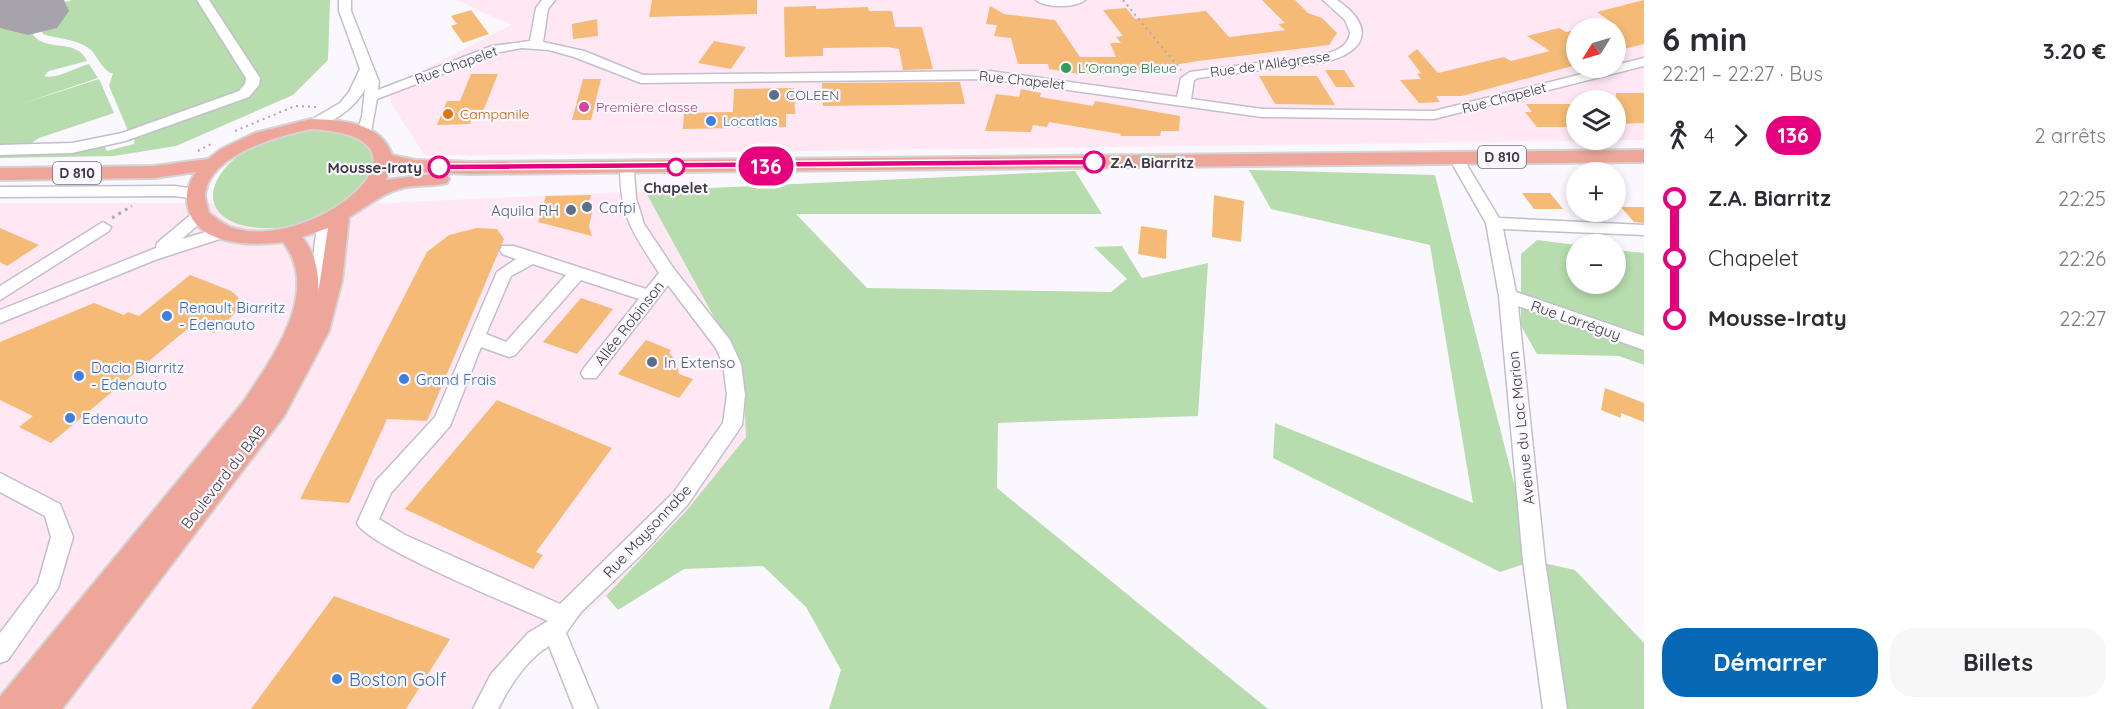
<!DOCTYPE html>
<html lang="fr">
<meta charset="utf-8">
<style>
:root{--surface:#fff;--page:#f7f7f7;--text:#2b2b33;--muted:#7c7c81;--accent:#0668b4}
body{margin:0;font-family:Quicksand,sans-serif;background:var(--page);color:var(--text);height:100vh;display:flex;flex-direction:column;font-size:22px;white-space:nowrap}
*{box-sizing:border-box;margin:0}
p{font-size:20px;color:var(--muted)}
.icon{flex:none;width:33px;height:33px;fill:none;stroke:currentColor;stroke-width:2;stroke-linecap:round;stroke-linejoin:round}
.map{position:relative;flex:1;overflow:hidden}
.drawer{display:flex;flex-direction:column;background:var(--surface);width:480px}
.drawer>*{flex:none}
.badge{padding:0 12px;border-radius:20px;font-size:21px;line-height:39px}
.needle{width:39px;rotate:233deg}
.controls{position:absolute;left:1566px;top:18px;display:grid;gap:12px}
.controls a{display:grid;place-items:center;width:60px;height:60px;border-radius:50%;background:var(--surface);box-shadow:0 3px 9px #0003;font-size:30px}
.map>.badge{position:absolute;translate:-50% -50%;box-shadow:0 0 0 3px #fff}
.legs{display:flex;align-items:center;gap:9px;height:66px;padding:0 18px;font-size:20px}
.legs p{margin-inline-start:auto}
.headline{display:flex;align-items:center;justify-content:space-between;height:102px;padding:0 18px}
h1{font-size:33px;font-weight:700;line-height:45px}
.action{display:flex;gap:12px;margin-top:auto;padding:12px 18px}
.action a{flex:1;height:69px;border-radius:24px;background:var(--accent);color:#fff;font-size:24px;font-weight:700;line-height:69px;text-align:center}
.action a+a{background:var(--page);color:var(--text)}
ul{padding:0 18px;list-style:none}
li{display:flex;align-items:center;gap:21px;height:60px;font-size:22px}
li i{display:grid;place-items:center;width:9px;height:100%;margin:0 8px;background:currentColor}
li i::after{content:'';width:15px;height:15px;margin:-8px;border:4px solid;border-radius:50%;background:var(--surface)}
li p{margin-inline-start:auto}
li:first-child i{background:linear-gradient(#0000 50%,currentColor 0)}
li:last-child i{background:linear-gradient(currentColor 50%,#0000 0)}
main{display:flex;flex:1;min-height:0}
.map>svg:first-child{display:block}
.industrial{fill:#ffe8f4;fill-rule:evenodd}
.green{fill:#b7dcad}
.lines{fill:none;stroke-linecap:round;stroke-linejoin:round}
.taxiway{fill:#a6a4aa;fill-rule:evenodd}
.runway{fill:#a6a4aa;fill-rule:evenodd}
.building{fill:#f4ba76}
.minor-casing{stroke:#c3becd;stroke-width:3}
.major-casing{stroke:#d4d4d5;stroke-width:4}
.path-far1{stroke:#acaab0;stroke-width:2;stroke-dasharray:2 4;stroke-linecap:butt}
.path{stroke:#acaab0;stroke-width:3;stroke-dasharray:3 4.5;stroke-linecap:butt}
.minor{fill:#fff;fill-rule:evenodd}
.major{fill:#eea69a;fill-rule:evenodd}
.line-1{fill:#e6007e;stroke:#fff;stroke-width:1.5}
.leisure-dot{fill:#2e9e5b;stroke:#faf8fe;stroke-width:2}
.service-dot{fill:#5c6f8a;stroke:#faf8fe;stroke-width:2}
.hotel-dot{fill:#d1479c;stroke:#faf8fe;stroke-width:2}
.food-dot{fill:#e8710a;stroke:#faf8fe;stroke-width:2}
.shop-dot{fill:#3f7fe0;stroke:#faf8fe;stroke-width:2}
.stop-1-dot{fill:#fff;stroke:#e6007e;stroke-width:3}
.labels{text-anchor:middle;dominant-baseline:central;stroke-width:4.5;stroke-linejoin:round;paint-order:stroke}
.far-street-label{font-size:14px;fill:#3c3a40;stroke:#faf8fe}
.far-leisure-label{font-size:14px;fill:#27864d;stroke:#faf8fe;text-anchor:start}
.far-service-label{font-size:14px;fill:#4e5e75;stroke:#faf8fe;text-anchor:start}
.far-hotel-label{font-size:14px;fill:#b23c85;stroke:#faf8fe;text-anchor:start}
.far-food-label{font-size:14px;fill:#c56008;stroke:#faf8fe;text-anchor:start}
.far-shop-label{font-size:14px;fill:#366cbe;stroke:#faf8fe;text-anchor:start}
.shield{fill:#faf8fe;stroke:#757379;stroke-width:1.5}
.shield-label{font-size:14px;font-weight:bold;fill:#3c3a40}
.stop-label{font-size:15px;font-weight:bold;fill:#3c3a40;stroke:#faf8fe;text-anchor:start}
.service-label{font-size:15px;fill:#4e5e75;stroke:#faf8fe;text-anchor:start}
.shop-label{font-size:15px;fill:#366cbe;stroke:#faf8fe;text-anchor:start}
.street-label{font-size:15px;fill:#3c3a40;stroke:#faf8fe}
.near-shop-label{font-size:18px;fill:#366cbe;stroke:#faf8fe;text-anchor:start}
</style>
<main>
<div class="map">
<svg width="1644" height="709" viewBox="0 0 1644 709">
<rect width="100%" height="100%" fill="#faf8fe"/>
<!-- industrial -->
<g class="industrial">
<path d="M 456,0 L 1644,0 L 1644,140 L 425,156 L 392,105 L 388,87 L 511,25 ZM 1576,28 L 1616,28 L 1616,68 L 1576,68 ZM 1576,100 L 1616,100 L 1616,140 L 1576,140 Z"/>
<polygon points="645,191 743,370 746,437 687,510 606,596 519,670 501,709 0,709 0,203 384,203"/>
</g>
<!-- green -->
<g class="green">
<path d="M 72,0 L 198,0 L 249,79 L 242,93 L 129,133 L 109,86 L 113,73 L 110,73 C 102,67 98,59 92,51 C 80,39 58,39 43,34 L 32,12 Z"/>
<polygon points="204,0 330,0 328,60 293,95 176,146 114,156 0,158 0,153 103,143 107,151 134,144 135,136 253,89"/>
<path d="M 25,14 C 27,21 30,30 34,36 C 48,52 77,38 87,61 L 49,71 L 44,76 C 55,80 77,67 89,64 L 98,78 L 21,104 L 99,79 L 114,113 L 39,138 L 27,146 L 0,149 L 0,21 Z"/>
<path d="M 322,129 C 333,132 352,133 361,139 C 396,162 355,199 332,212 C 312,224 285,229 262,228 C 195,225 202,174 252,147 C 274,136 297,132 322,129 Z"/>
<polygon points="1249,170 1435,175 1534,561 1575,570 1644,643 1644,709 1555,709 1534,561 1500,572 1273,458 1275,423 1473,503 1430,245 1271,209"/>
<polygon points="1075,171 1102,214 796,214 867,288 1111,292 1127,279 1094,247 1122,246 1142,278 1208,263 1198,416 998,423 997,488 1268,709 829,709 841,670 806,607 763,566 684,569 618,610 606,596 687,510 746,437 743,370 645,191"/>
<polygon points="1537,240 1576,245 1576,284 1616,284 1616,250 1644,253 1644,365 1619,356 1537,354 1521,326 1521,254"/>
</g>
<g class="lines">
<!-- taxiway -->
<polygon class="taxiway" points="0,0 35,0 30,7 0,18"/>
<!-- runway -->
<polygon class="runway" points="0,0 64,0 69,11 57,28 28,35 0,28"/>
</g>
<!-- building -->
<g class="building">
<polygon points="652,0 757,0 757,14 649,17"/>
<polygon points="1262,0 1295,0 1308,13 1322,18 1337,33 1329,45 1198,61 1122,74 1080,74 1049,69 1048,64 1018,64 1011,38 994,36 997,25 986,24 990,6 1004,14 1055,20 1080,57 1116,57 1110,43 1121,43 1116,37 1123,36 1103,10 1126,8 1135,19 1206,11 1229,37 1285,30 1278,24 1285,23"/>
<polygon points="1644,0 1644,44 1616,51 1616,25 1597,12"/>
<polygon points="816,6 816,9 868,7 869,11 892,11 895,27 922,27 933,69 903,70 899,49 888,47 823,48 823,56 785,57 784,7"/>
<polygon points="471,10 489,34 463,43 451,26 457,24 451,16"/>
<polygon points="597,19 598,36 573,39 572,24"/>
<polygon points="1559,28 1566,32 1576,30 1576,65 1462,96 1436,96 1440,102 1419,103 1400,80 1421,79 1417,74 1421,73 1408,56 1417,49 1438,73 1504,57 1511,61 1550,51 1527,36"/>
<polygon points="714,41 746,47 731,69 698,63"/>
<polygon points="1325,70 1344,70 1355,87 1336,87"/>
<polygon points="471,74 498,74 481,116 473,116 470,124 437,125 447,101 460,101"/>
<polygon points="1259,76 1317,76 1335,105 1275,104"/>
<polygon points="583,79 601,79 591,120 572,120"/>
<polygon points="960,82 965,104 823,106 822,83"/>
<polygon points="794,88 795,114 786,114 786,127 683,129 684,113 733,112 734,89"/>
<polygon points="1021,89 1041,93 1040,97 1093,106 1095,101 1180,116 1179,131 1161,131 1160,136 1120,136 1121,134 1049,122 1047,127 1033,125 1031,132 985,131 996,94 1019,97"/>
<polygon points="1616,93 1644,93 1644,123 1616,124"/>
<polygon points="1526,104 1576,104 1576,127 1537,127 1525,112 1532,112"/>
<polygon points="1522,193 1550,193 1563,209 1534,209"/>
<polygon points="591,195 589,204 594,204 589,226 592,236 538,222 546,196"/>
<polygon points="1214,195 1244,201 1241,242 1212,237"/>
<polygon points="1621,207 1644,207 1644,223 1634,222"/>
<polygon points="1141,226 1167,230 1166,259 1138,254"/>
<polygon points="0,228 39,245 7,266 0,262"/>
<polygon points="477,228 497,229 504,239 427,421 387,419 349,503 300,499 427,252 449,235"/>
<polygon points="190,275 231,291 238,297 238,309 226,323 214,333 192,325 51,443 19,427 33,416 0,400 0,342 94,303 124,315 128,312 139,316"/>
<polygon points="581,298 613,309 577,354 543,342"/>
<polygon points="646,340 671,350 669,353 676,360 679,374 693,379 679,398 618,374"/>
<polygon points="1605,388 1644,403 1644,422 1621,413 1621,418 1601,410"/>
<polygon points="497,400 612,448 536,552 543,555 533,569 405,509"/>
<polygon points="334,596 450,639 406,709 251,709"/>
</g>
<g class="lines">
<defs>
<g id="minor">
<polygon points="197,0 209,0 260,78 259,85 249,97 125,141 72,153 0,155 0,145 72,143 122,133 239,91 245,84 246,78"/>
<path d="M 339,0 L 351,0 L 351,11 L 379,82 L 378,90 L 492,46 L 530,41 L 536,8 L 542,0 L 555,0 L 548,9 L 543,42 L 584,51 L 643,75 L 990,71 L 1177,97 L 1181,78 L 1190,72 L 1318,55 C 1332,53 1349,48 1350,32 L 1345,20 L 1323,0 L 1337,0 C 1375,26 1368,52 1324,62 L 1198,78 L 1194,80 L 1191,99 L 1262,109 L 1434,111 L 1606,68 L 1616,68 L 1616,65 L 1644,58 L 1644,66 L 1434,119 L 1262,117 L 990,79 L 641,83 L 574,57 L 549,50 L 522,48 L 500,52 L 377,99 L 371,132 L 364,136 L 357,132 L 362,117 L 365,89 C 354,109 333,123 311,128 L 304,124 L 340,103 L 349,92 L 360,69 L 339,11 Z"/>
<path d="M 1036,0 L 1085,0 C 1075,8 1046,8 1036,0 Z"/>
<polygon points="1456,153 1461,155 1499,218 1644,225 1644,235 1503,229 1516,292 1644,336 1644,350 1518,306 1545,561 1567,709 1543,709 1523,561 1499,296 1486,223 1449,158"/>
<path d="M 627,166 L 634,171 L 636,198 L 644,224 L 674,269 L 730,340 L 741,364 L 745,395 L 742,425 L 688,504 L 642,554 L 581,612 L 566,633 L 598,709 L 574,709 L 549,646 C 527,659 509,687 498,709 L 473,709 L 491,674 L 528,633 L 548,621 C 516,606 368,547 357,523 L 376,481 L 435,417 L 497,272 L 516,259 L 502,254 L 500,250 L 502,246 L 514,246 L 646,289 L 659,273 C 634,234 621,219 620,171 ZM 533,264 L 566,275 L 506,342 L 486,334 L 511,276 ZM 581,280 L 639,299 L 584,368 L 581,373 L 584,378 L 596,378 L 668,285 L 716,348 L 723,364 L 727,395 L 723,423 L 674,492 L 560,604 L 405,535 L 379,519 L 391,493 L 450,426 L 481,347 L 509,357 L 515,355 Z"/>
<polygon points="175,186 201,190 204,194 196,199 175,196 0,197 0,187"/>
<polygon points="200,211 208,216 182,239 223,227 231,232 229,236 155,260 0,323 0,310 156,248 157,243 194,212"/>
<polygon points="326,216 334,221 330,249 331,285 323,291 315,285 314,249 318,221"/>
<polygon points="103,222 111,227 109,231 0,300 0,286"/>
<polygon points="0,473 60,504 73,537 58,588 8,660 0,663 0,633 38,583 51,537 45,516 0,492"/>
</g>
<path id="major" d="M 311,119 C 341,120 381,122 392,155 L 415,160 L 472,162 L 1644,150 L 1644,162 L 472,174 L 415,172 L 391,166 L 386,180 L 440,173 L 447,175 L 449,179 L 447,183 C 431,187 414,184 399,189 C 381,194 365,208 349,217 L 342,281 L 329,331 L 284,416 L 62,709 L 0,709 L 0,697 L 244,401 C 272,358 322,292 283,242 C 253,246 197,246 188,208 C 185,194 188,184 196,172 L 154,178 L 0,180 L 0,168 L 154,166 L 208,159 L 221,149 L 255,133 ZM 311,129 C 457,137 313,253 233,228 C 224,225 216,218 209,213 C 208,207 205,201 205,195 C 209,154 279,136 311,129 ZM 328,228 L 318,294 C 319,272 316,255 302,237 Z"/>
</defs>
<!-- minor casing -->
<use href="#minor" class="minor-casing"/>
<!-- major casing -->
<use href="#major" class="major-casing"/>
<!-- path-far1 -->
<g class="path-far1">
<polyline points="1123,0 1181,70"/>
<polyline points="235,131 295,106 316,107"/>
<polyline points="198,151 211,144"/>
</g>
<!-- path -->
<polyline class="path" points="112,218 132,206"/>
<!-- minor -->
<use href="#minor" class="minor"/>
<!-- major -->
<use href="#major" class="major"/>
</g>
<!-- line-1 -->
<polygon class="line-1" points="1094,159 1099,162 1098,165 439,170 434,167 439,164"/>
<!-- markers -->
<circle class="leisure-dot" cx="1066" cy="68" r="6"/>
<g class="service-dot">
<circle cx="774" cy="95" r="6"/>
<circle cx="587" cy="207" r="6"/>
<circle cx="571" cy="210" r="6"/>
<circle cx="652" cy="362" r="6"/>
</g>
<circle class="hotel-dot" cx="584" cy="107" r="6"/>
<circle class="food-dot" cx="448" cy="114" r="6"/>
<g class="shop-dot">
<circle cx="711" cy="121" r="6"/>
<circle cx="167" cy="316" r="6"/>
<circle cx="79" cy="376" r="6"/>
<circle cx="404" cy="379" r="6"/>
<circle cx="70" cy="418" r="6"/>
<circle cx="337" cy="679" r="6"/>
</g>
<g class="stop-1-dot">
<circle cx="1094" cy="162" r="10"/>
<circle cx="439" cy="167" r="10"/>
<circle cx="676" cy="167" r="8"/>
</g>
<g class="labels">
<!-- far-street labels -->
<g class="far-street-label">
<text transform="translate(1270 64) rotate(-8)">Rue de l'Allégresse</text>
<text transform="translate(456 65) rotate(-20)">Rue Chapelet</text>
<text transform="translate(1022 80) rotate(6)">Rue Chapelet</text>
<text transform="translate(1504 98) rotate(-15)">Rue Chapelet</text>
</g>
<!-- far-leisure labels -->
<g class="far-leisure-label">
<text x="1078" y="68">L'Orange Bleue</text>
</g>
<!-- far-service labels -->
<g class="far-service-label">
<text x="786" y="95">COLEEN</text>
</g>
<!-- far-hotel labels -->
<g class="far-hotel-label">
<text x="596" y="107">Première classe</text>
</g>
<!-- far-food labels -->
<g class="far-food-label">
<text x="460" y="114">Campanile</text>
</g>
<!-- far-shop labels -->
<g class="far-shop-label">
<text x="723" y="121">Locatlas</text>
</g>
<!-- shield labels -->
<g class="shield">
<rect x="1478" y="146" width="48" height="22" rx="4.5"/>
<rect x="53" y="162" width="48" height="22" rx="4.5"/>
</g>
<g class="shield-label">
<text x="1502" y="157">D 810</text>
<text x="77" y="173">D 810</text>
</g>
<!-- stop labels -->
<g class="stop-label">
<text x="1110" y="162">Z.A. Biarritz</text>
<text x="422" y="167" text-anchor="end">Mousse-Iraty</text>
<text x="676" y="187" text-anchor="middle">Chapelet</text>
</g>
<!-- service labels -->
<g class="service-label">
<text x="599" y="207">Cafpi</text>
<text x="559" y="210" text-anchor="end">Aquila RH</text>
<text x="664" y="362">In Extenso</text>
</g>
<!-- shop labels -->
<g class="shop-label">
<text x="179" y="307">Renault Biarritz<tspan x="179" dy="17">- Edenauto</tspan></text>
<text x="91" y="367">Dacia Biarritz<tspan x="91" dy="17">- Edenauto</tspan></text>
<text x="416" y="379">Grand Frais</text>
<text x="82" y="418">Edenauto</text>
</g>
<!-- street labels -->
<g class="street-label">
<text transform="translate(1576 320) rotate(19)">Rue Larréguy</text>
<text transform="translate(629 323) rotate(-52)">Allée Robinson</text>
<text transform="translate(1521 428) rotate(-96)">Avenue du Lac Marion</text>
<text transform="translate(223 477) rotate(-52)">Boulevard du BAB</text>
<text transform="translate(647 531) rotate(-47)">Rue Maysonnabe</text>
</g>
<!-- near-shop labels -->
<g class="near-shop-label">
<text x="349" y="679">Boston Golf</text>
</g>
</g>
</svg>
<div class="controls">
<a><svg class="needle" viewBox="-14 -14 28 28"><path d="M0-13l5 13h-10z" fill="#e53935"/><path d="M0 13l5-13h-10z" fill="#7c7c81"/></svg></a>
<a><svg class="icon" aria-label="layers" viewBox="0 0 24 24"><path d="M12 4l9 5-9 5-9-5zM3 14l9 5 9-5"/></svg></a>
<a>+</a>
<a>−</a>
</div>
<b class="badge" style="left:766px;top:166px;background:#e6007e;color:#fff">136</b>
</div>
<section class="drawer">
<div class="headline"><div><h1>6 min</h1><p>22:21 – 22:27 · Bus</p></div><b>3.20 €</b></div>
<div class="legs"><svg class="icon" aria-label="walk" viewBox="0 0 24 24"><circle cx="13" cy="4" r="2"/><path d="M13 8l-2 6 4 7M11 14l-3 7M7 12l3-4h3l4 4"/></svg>4<svg class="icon" aria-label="forward" viewBox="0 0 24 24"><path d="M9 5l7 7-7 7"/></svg><b class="badge" style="background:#e6007e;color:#fff">136</b><p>2 arrêts</p></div>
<ul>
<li><i style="color:#e6007e"></i><b>Z.A. Biarritz</b><p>22:25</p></li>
<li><i style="color:#e6007e"></i><span>Chapelet</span><p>22:26</p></li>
<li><i style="color:#e6007e"></i><b>Mousse-Iraty</b><p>22:27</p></li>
</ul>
<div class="action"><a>Démarrer</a><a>Billets</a></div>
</section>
</main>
